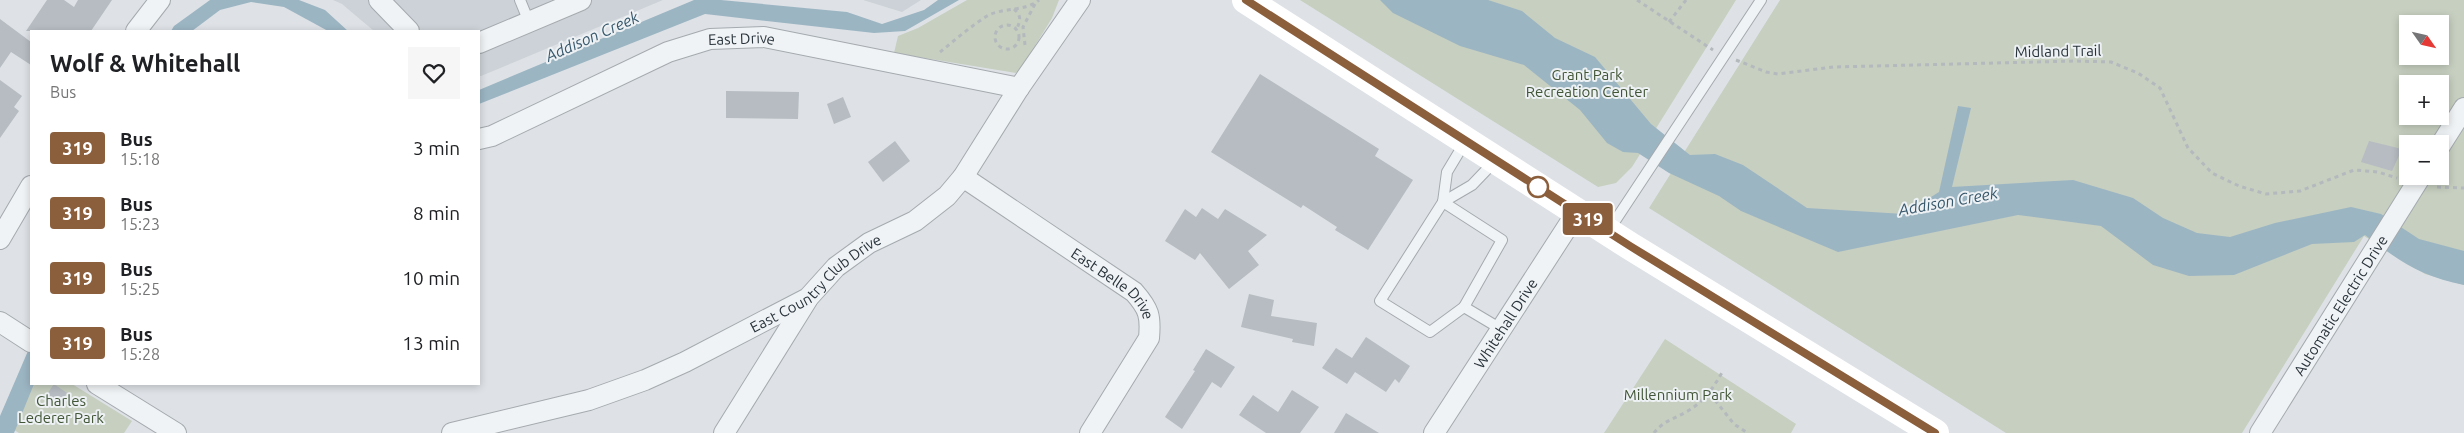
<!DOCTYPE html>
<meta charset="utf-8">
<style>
:root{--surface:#fff;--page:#f6f6f6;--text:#202124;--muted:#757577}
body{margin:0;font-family:Ubuntu,sans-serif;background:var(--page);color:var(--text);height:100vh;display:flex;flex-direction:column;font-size:19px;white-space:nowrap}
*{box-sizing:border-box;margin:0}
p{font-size:16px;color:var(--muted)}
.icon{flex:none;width:28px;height:28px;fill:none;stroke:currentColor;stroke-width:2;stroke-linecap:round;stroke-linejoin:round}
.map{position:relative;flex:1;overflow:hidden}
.side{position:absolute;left:30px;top:30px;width:450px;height:355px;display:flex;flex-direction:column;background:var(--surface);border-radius:0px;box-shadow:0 2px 8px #0003}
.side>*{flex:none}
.badge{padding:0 10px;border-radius:4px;font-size:18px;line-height:32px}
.needle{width:32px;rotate:124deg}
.buttons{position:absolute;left:2399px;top:15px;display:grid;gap:10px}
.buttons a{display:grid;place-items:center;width:50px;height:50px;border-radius:0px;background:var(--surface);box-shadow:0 2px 8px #0003;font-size:25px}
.map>.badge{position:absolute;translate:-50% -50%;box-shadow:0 0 0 2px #fff}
.round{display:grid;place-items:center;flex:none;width:52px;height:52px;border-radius:0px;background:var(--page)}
.summary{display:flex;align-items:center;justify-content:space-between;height:85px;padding:0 20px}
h1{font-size:24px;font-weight:700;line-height:38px}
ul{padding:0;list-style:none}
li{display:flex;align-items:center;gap:15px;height:65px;padding:0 20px}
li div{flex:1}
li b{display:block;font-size:19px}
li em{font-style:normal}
li .badge{min-width:55px;font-weight:700;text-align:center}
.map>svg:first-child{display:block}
.built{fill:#ccd2d7}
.green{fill:#c6cfc0;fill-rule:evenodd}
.water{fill:#9cb5c3}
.building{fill:#b6bcc2}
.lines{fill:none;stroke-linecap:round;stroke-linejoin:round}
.service-casing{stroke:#a4aaaf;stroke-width:12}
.minor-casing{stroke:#a4aaaf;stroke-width:22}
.path{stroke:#b4b9bd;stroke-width:3;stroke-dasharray:4 4;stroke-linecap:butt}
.service{stroke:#f0f3f5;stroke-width:10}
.minor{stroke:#f0f3f5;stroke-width:20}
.secondary{stroke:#fff;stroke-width:28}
.line-casing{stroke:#fff;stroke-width:11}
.line{stroke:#8b5e3c;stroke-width:8}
.stop-dot{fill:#fff;stroke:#8b5e3c;stroke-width:2.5}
.labels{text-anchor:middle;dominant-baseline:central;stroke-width:4;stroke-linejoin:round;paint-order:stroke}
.street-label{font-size:15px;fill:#29333b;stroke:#edf1f4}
.park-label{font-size:15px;fill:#425637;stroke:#edf1f4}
.water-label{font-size:16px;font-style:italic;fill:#37576b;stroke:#edf1f4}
</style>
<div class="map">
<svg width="2464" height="433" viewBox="0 0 2464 433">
<rect width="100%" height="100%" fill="#dee2e6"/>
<!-- built -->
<g class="built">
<polygon points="333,0 663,0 481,76 479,76 479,31 374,31 342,4"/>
<polygon points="863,0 921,0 902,12"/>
</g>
<!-- green -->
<g class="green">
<polygon points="967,0 1059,0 1052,18 1022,67 1016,73 894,53 898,36 918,28"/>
<polygon points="1300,0 1736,0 1632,167 1616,183 1598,187"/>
<path d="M 1780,0 L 2464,0 L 2464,285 L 2425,274 L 2364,236 L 2242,433 L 2006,433 L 1649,208 ZM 2408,24 L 2440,24 L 2440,56 L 2408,56 ZM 2408,84 L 2440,84 L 2440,116 L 2408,116 ZM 2408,144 L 2440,144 L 2440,176 L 2408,176 Z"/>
<polygon points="1665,339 1796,424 1791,433 1604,433"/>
<polygon points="33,384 72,384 132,421 124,433 19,433 11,428"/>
</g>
<!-- water -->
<g class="water">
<polygon points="210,0 299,0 325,10 348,31 328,31 284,7 251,2 220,10 192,31 171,31 174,26"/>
<polygon points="694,0 721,0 847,12 882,24 924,10 938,0 959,0 905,31 874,33 705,14 479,104 479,90"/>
<path d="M 1380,0 L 1488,0 L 1522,11 L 1555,38 L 1595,57 L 1651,124 L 1690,155 L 1715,154 L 1743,165 L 1807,208 L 1904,214 L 1939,192 L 1958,106 L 1971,108 L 1952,187 L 2073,180 L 2133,198 L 2163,218 L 2197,233 L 2230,237 L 2275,223 L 2351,207 L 2381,214 L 2419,239 L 2464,251 L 2464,285 C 2422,277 2399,261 2365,235 L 2354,242 L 2312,244 L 2234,275 L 2189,276 L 2153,265 L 2101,226 L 2018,215 L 1838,252 L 1741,211 L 1719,196 L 1669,173 L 1638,153 L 1623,152 L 1607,143 L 1580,110 L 1524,65 L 1460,46 L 1393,13 Z"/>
<polygon points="31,344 31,384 34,384 14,433 0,433 0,416"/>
</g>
<!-- building -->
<g class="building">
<polygon points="47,0 64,0 74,7 78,0 112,0 91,31 26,31"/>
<polygon points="0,19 31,42 31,65 11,52 0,68"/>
<polygon points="1260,74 1379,149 1375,156 1413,180 1368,250 1335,230 1337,227 1303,205 1301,208 1211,152"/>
<polygon points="0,80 22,96 14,107 19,111 0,138"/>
<polygon points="726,91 799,92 798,119 726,118"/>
<polygon points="843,97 851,117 834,124 827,104"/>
<polygon points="895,141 910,161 883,182 868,162"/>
<polygon points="2369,141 2402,149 2392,171 2361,162"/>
<polygon points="1202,208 1218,219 1225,209 1267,235 1248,251 1259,265 1229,289 1200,253 1195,260 1165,241 1185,209 1196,217"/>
<polygon points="1249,294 1274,300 1271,316 1317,323 1314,346 1292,342 1293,339 1241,327"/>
<polygon points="1366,337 1410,366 1399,383 1395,379 1386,392 1355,372 1347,384 1322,368 1336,348 1352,358"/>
<polygon points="1206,349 1235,367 1221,388 1212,382 1182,429 1165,417 1195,371 1193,370"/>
<polygon points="54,384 67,393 57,406 45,397"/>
<polygon points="1292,390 1319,407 1300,433 1266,433 1239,415 1253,395 1278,412"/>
<polygon points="1346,413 1379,433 1334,433"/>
</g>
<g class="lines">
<defs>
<g id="service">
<polyline points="520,0 529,22"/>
<polyline points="1465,142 1447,172 1443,202 1380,301 1430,332 1464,307 1501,329"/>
<polyline points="1443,202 1502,240 1464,307"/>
<polyline points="1443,202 1472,185 1495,161"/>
<polyline points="1609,230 1761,0"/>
</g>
<g id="minor">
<polyline points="379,0 409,31"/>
<polyline points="136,31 160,0"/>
<polyline points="479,43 581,0"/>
<path id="s1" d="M 479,139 L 492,136 L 668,52 L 710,39 L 764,37 L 1019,88"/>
<polyline points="2440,146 2464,108"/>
<path id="s2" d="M 963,177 L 1134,292 C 1149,309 1151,316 1149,338 L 1090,433"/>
<polyline points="0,239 31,186"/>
<polyline points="0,322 31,342"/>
<polyline points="97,384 176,433"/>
<path id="s3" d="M 452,433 L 589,400 L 645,380 L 685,362 L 808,298 L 836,267 L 869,243 L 915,221 L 947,196 L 963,177 L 1019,88 L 1080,0"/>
<polyline points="724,433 807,300"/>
<path id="s4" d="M 1434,433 L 1577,212"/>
<path id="s5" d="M 2260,433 L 2421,176"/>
</g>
</defs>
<!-- service casing -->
<use href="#service" class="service-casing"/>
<!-- minor casing -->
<use href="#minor" class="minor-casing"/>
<!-- path -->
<g class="path">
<polyline points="1637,0 1713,50"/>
<path d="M 1014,9 C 1022,16 1020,20 1017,29"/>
<polyline points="1669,22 1686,0"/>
<circle cx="1007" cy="37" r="12"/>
<polyline points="1025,45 1023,27 1035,4"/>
<path d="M 940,52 C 955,40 971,26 987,16 C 1003,7 1025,12 1039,0"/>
<polyline points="1736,60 1766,72 1778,74 1834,67 2075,61 2111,62 2138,73 2160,88 2188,148 2212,173 2239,186 2266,194 2300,191 2354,170 2378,172 2397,178"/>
<polyline points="2437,187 2464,188"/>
<polyline points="1710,394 1734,424 1746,432"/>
<path d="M 1654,433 C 1663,421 1674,419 1686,412 C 1704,402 1713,388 1723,371"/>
</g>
<!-- service -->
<use href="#service" class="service"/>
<!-- minor -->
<use href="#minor" class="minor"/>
<!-- secondary -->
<polyline class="secondary" points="1246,0 1630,246 1935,433"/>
</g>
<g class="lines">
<defs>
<polyline id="line" points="1246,0 1630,246 1935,433"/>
</defs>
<!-- line casing -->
<use href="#line" class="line-casing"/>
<!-- line -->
<use href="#line" class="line"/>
</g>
<!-- markers -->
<circle class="stop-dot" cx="1538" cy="187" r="10"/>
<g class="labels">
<!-- street labels -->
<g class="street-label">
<text stroke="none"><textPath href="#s1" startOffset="284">East Drive</textPath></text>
<text transform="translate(2058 51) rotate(-1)">Midland Trail</text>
<text stroke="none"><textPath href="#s3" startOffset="398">East Country Club Drive</textPath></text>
<text stroke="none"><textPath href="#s2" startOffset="185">East Belle Drive</textPath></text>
<text stroke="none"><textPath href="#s5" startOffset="151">Automatic Electric Drive</textPath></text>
<text stroke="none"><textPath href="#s4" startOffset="131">Whitehall Drive</textPath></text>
</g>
<!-- park labels -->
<g class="park-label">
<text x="1587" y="74">Grant Park<tspan x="1587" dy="17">Recreation Center</tspan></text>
<text x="1678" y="394">Millennium Park</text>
<text x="61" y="400">Charles<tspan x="61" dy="17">Lederer Park</tspan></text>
</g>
<!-- water labels -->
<g class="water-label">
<text transform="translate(592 36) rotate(-24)">Addison Creek</text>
<text transform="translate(1948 201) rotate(-10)">Addison Creek</text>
</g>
</g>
</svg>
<div class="buttons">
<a><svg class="needle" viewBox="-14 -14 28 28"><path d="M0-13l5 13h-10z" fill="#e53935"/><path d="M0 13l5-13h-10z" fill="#757577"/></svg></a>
<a>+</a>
<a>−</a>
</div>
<b class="badge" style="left:1588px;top:219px;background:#8b5e3c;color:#fff">319</b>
<section class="side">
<div class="summary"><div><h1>Wolf &amp; Whitehall</h1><p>Bus</p></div><a class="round"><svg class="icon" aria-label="heart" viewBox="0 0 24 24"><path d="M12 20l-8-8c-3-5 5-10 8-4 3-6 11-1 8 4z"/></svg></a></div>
<ul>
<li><span class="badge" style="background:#8b5e3c;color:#fff">319</span><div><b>Bus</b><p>15:18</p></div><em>3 min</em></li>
<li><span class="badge" style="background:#8b5e3c;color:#fff">319</span><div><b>Bus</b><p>15:23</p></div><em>8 min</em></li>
<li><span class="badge" style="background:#8b5e3c;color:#fff">319</span><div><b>Bus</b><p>15:25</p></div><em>10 min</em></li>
<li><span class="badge" style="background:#8b5e3c;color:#fff">319</span><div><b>Bus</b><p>15:28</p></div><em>13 min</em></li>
</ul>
</section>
</div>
